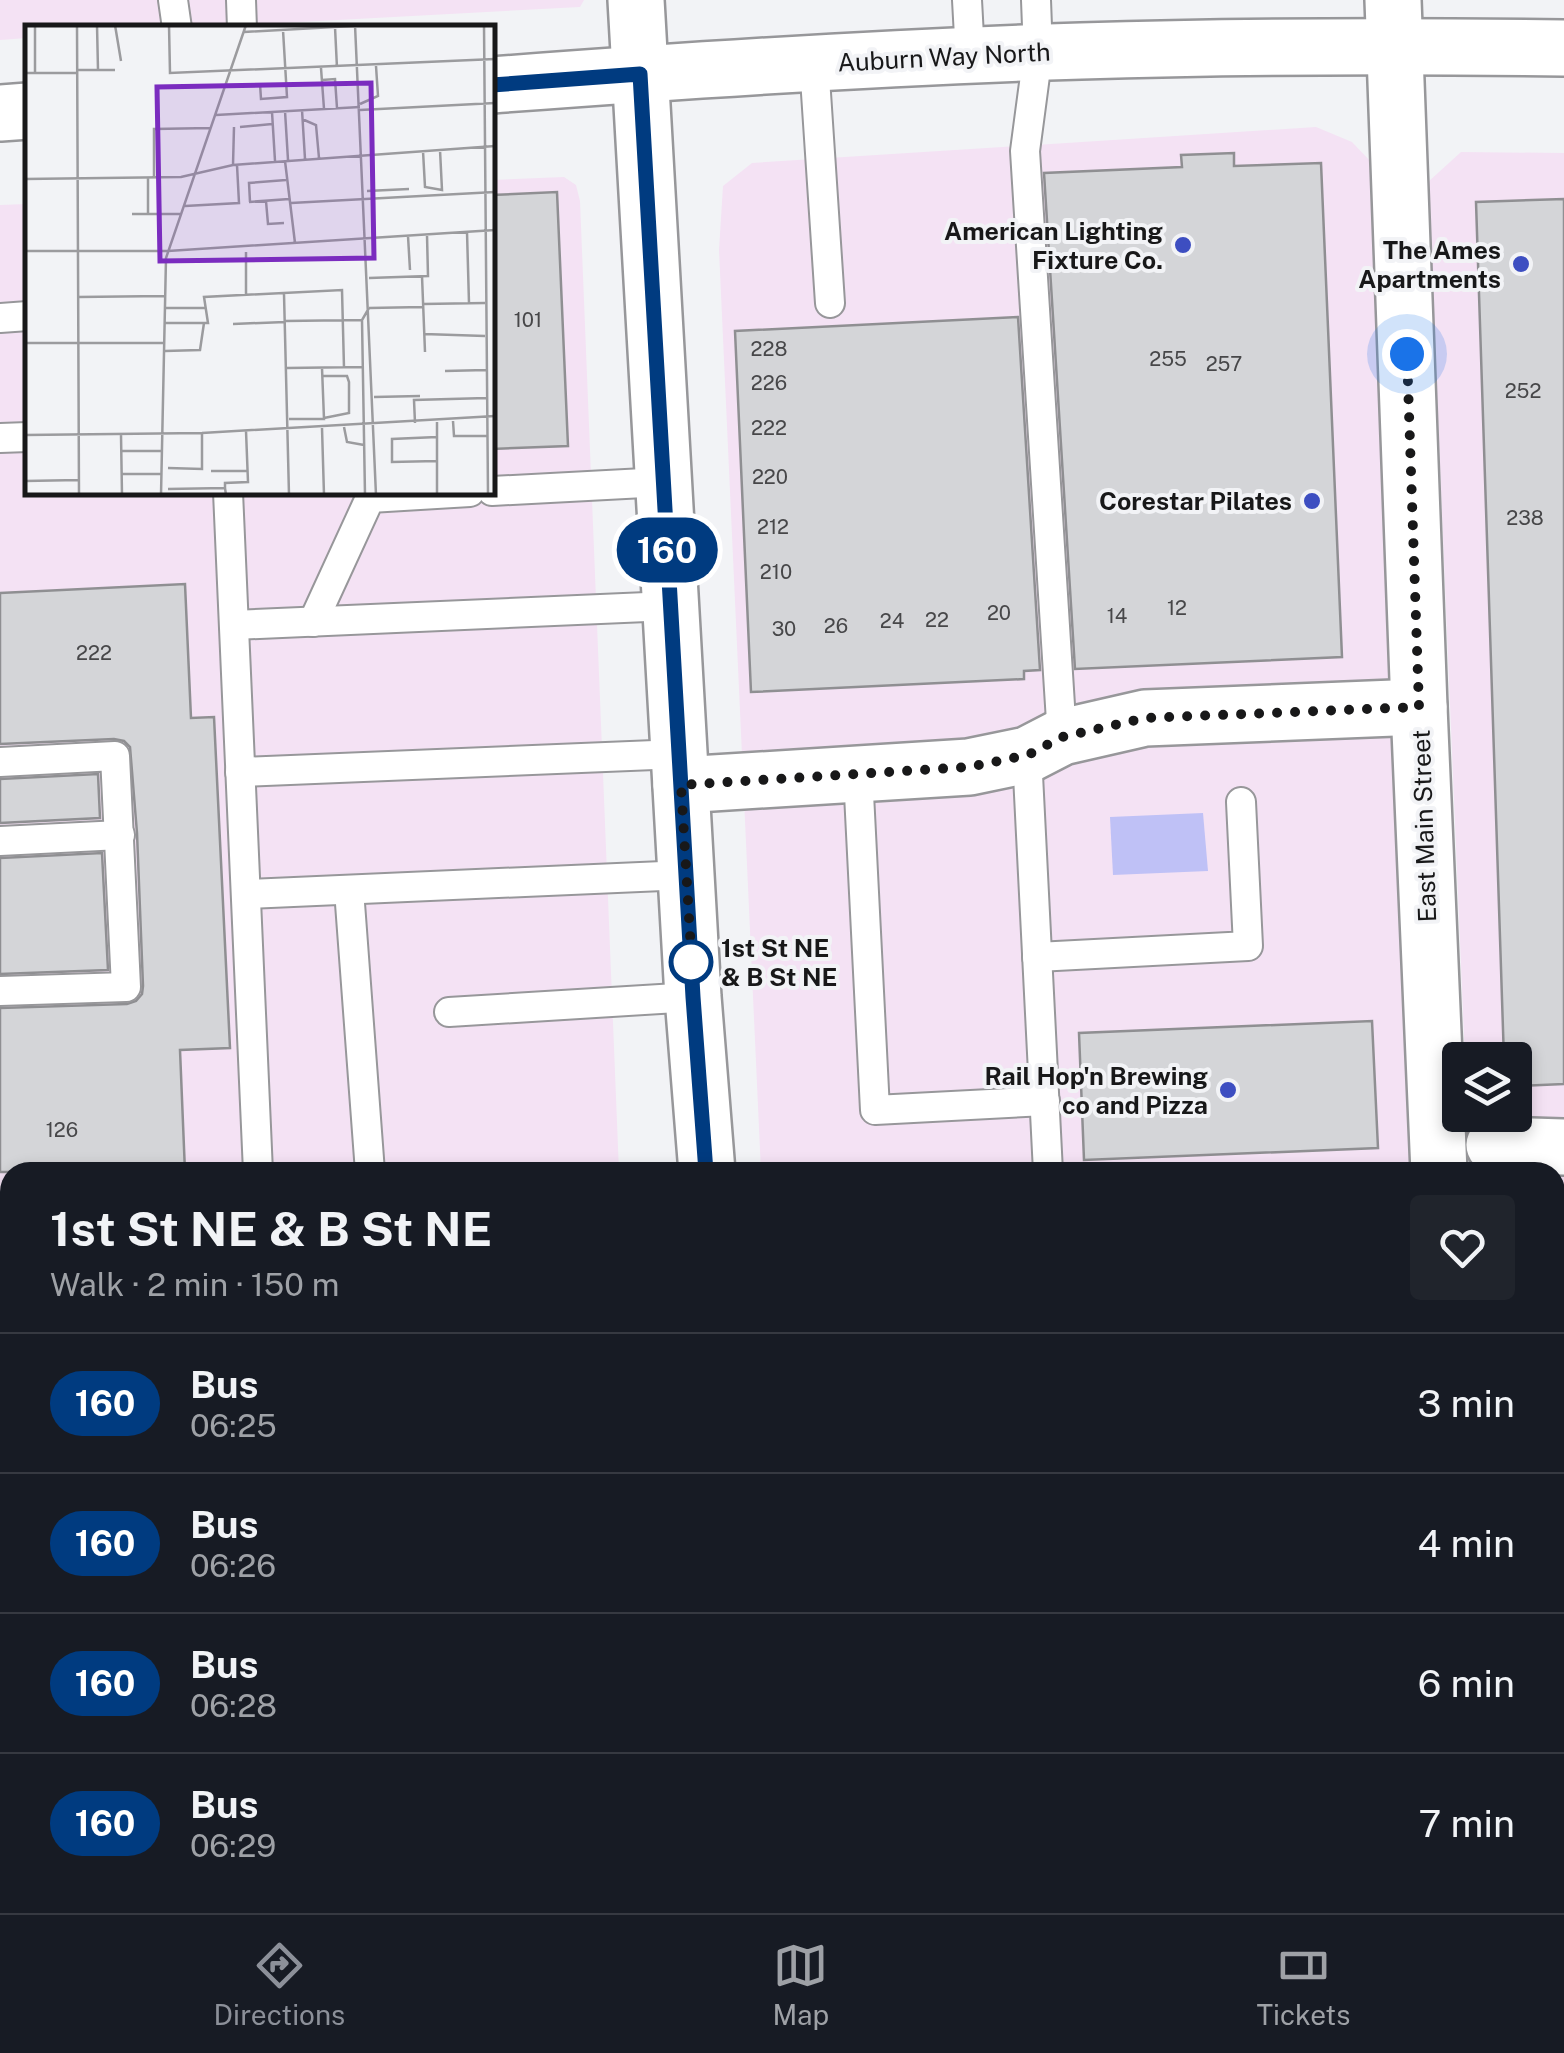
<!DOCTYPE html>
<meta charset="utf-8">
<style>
:root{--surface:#171b24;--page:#20242c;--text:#f1f3f6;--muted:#9ea1a6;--line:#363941;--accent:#8c9099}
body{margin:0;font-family:"Public Sans",sans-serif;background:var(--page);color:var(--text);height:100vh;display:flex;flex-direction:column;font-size:38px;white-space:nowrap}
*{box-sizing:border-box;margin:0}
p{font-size:32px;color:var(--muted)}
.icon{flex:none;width:55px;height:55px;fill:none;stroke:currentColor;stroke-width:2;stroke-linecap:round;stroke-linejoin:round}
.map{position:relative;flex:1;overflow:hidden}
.sheet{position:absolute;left:0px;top:1162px;width:1565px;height:752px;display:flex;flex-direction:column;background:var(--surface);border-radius:30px 30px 0 0;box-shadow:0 5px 15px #0003}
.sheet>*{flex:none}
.badge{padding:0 20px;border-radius:32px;font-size:35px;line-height:65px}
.fabs{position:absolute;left:1442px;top:1042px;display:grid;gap:20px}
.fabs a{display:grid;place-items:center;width:90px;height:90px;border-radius:10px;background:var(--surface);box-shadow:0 5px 15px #0003;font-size:50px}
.you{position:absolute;width:50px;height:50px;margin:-25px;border:8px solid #fff;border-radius:50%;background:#1a73e8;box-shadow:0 0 0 15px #1a73e833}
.map>.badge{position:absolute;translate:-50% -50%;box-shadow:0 0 0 5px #fff}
.round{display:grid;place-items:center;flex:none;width:105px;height:105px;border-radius:10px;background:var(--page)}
.headline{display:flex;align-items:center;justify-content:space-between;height:170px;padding:0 50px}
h1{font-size:48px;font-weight:700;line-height:75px}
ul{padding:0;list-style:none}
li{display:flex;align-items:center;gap:30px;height:140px;padding:0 50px;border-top:2px solid var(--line)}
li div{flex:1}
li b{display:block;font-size:38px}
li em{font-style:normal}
li .badge{min-width:110px;font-weight:700;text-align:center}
.dock{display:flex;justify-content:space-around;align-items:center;height:140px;border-top:2px solid var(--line);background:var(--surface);font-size:28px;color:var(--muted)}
.dock a{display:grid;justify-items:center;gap:5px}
.dock .active{color:var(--accent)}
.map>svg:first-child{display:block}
.commercial{fill:#f4e2f4}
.built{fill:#e7e8f3}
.green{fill:#bfc1f6}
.building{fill:#d4d5d8;stroke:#8f8f92;stroke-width:2.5}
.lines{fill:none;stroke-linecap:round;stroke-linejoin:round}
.lane-casing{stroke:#97979a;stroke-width:32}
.street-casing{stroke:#97979a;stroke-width:60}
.secondary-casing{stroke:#97979a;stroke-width:60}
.lane{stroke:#fff;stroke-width:28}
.street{stroke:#fff;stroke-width:55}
.secondary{stroke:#fff;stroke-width:55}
.line-casing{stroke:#fff;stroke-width:22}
.line{stroke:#003b80;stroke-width:15}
.walk{stroke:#181819;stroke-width:10;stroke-dasharray:0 18}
.poi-dot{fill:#3d4ec1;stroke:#f2f3f6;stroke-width:4}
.stop-dot{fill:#fff;stroke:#003b80;stroke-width:5}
.labels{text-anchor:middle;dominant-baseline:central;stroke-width:8;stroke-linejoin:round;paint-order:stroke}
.number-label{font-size:20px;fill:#474749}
.street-label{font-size:25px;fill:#181819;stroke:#f2f3f6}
.poi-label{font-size:25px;font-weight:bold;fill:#181819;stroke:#f2f3f6;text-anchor:end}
.stop-label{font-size:25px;font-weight:bold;fill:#181819;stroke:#f2f3f6;text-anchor:start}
.inset-road{fill:none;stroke:#9b9b9e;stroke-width:2.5}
.view{fill:#7b2cbf;fill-opacity:0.15;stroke:#7b2cbf;stroke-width:5}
.inset-edge{fill:none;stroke:#181819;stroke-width:5}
</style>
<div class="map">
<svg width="1564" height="1913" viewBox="0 0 1564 1913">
<rect width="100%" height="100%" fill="#f2f3f6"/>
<!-- commercial -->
<g class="commercial">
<polygon points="0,0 584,0 580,7 207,27 28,28 27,38 0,40"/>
<polygon points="1316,127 1352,142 1372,163 1415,1172 761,1172 719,250 723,186 752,163"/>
<polygon points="1461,152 1564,153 1564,1819 1555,1819 1555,1172 1470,1172 1467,1115 1515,1115 1515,1060 1465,1060 1428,182"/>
<polygon points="564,177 576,185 580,201 619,1172 10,1172 10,1277 0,1274 0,205 27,204 28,492 492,492 493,180"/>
<polygon points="855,1905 1437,1905 1439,1913 854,1913"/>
</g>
<!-- built -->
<polygon class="built" points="0,1371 10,1375 10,1905 726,1905 726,1913 0,1913"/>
<!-- green -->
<polygon class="green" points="1203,813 1208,871 1113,875 1110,817"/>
<!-- building -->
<g class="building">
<polygon points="1234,153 1234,166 1321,163 1342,657 1075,669 1044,173 1182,167 1181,155"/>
<polygon points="557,192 568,446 492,449 492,195"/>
<polygon points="1564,199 1564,1084 1515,1086 1515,1060 1504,1060 1476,202"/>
<polygon points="1018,317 1040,670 1024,671 1024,679 751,692 735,331"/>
<polygon points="185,584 191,718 214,717 230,1048 180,1050 185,1172 0,1172 0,1008 127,1004 136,1001 142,994 143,986 137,833 130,747 124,741 114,739 0,744 0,593"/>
<polygon points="98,774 100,818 0,823 0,779"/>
<polygon points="102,853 108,970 0,974 0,858"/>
<polygon points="1372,1021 1378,1148 1084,1160 1079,1033"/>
</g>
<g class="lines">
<defs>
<g id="lane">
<polyline points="173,0 177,28"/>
<polyline points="241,0 242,28"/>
<polyline points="967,0 970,55"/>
<polyline points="1036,0 1038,53 1025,151 1062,737"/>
<polyline points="814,63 830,303"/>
<polyline points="0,318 28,316"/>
<polyline points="0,438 28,437"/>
<polyline points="492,491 663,482"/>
<polyline points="228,492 258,1172"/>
<polyline points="313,622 370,498 470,492"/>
<polyline points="234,625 670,606"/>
<polyline points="1027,755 1048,1172"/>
<polyline points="0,762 115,756 126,987 0,991"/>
<polyline points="240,772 679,754"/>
<polyline points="858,774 875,1110 1045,1101"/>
<polyline points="0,841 120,835"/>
<polyline points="349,890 370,1172"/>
<polyline points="246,894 686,875"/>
<polyline points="1037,957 1248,946 1241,802"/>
<polyline points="449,1012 693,997"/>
<polyline points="380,1913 380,1905"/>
<polyline points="1140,1913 1140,1905"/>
</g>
<g id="street">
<polyline points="681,785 969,767 1027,755 1062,737 1145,718 1419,707"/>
<polyline points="1494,1145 1564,1147"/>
<polyline points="812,1913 812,1905"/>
</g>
<g id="secondary">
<polyline points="636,0 693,997 707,1172"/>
<polyline points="1393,0 1419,707 1439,1172"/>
<path d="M 492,85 C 688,70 884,57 1081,51 C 1242,46 1403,46 1564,48"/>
<polyline points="0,113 28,111"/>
<polyline points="0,1305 10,1308"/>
<polyline points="1555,1868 1564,1868"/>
<polyline points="1470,1905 1470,1913"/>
</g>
</defs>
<!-- lane casing -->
<use href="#lane" class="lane-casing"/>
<!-- street casing -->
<use href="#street" class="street-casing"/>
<!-- secondary casing -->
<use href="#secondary" class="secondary-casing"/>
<!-- lane -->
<use href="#lane" class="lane"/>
<!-- street -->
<use href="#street" class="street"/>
<!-- secondary -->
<use href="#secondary" class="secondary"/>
</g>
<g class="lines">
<defs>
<polyline id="line" points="492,85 640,74 693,997 706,1172"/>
</defs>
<!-- line casing -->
<use href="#line" class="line-casing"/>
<!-- line -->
<use href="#line" class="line"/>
<!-- walk -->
<polyline class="walk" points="691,962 692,967 681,785 969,767 1028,755 1062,737 1145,718 1419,707 1407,354"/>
</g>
<!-- markers -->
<g class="poi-dot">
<circle cx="1183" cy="245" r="10"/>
<circle cx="1521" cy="264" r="10"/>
<circle cx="1312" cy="501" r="10"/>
<circle cx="1228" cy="1090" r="10"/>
</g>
<circle class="stop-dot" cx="691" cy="962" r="20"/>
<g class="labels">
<!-- number labels -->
<g class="number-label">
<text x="528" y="320">101</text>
<text x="769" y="349">228</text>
<text x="1168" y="359">255</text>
<text x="1224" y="364">257</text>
<text x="769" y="383">226</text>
<text x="1523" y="391">252</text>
<text x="769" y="428">222</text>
<text x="770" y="477">220</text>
<text x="1525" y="518">238</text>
<text x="773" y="527">212</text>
<text x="776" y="572">210</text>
<text x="1177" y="608">12</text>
<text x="999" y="613">20</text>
<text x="1117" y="616">14</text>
<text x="937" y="620">22</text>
<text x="892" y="621">24</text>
<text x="836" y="626">26</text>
<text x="784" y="629">30</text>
<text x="94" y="653">222</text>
<text x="62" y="1130">126</text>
</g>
<!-- street labels -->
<g class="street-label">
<text transform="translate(944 57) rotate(-3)">Auburn Way North</text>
<text transform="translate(1424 826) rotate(-92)">East Main Street</text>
</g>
<!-- poi labels -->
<g class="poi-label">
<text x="1163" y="231">American Lighting<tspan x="1163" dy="29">Fixture Co.</tspan></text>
<text x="1501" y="250">The Ames<tspan x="1501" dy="29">Apartments</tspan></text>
<text x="1292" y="501">Corestar Pilates</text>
<text x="1208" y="1076">Rail Hop'n Brewing<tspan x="1208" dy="29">co and Pizza</tspan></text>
</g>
<!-- stop labels -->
<g class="stop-label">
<text x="721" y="948">1st St NE<tspan x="721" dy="29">&amp; B St NE</tspan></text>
</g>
</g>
<!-- overview -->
<g transform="translate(25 25)">
<rect width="470" height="470" fill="#f2f3f6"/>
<path class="inset-road" d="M 10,0 L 10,48M 52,0 L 54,470M 72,0 L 73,45M 90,0 L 96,36M 144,0 L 145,48 L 470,34M 330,0 L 351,470M 459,0 L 463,470M 310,2 L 312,43M 219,7 L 345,0M 296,43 L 299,84M 53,45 L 90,45M 0,48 L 53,48M 297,55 L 310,54 L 312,83M 235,59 L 236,74 L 262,72 L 258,5M 335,79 L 353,71 L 351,41M 277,85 L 280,134M 335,85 L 470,78M 260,86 L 263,135M 247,87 L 250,136M 191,90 L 335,82M 277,94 L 291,100 L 294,133M 215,102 L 247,99M 398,126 L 400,162 L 417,165 L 415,125M 260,136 L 270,218M 208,140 L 209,102M 129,152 L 129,104 L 186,103M 123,153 L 123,189M 0,154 L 156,152 L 208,140 L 470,121M 342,166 L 384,164M 241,176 L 243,199 L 259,198M 224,177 L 264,174M 225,177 L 224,158 L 261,155M 266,178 L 470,167M 160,181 L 214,178 L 212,140M 107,189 L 157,189M 442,207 L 444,278M 383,211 L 385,245M 0,226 L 143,226 L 470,205M 397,251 L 400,327M 344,253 L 403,251 L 402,210M 259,269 L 264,470M 221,270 L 221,227M 53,272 L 140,271M 398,279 L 460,278M 140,283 L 181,283M 344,283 L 398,282M 260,296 L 337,295M 140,298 L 183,298 L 179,272 L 317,265 L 319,343M 208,299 L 260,297M 399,309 L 460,311M 0,318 L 140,318M 140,326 L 175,325 L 179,298M 262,343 L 337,342M 420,346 L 461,345M 297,351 L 322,351 L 324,357 L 324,388 L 299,393M 349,372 L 395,371M 264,394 L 299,394 L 297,343M 428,396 L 429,411 L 462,411M 412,397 L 412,470M 390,398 L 389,375 L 462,373M 319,402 L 322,417 L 339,420M 297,403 L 299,470M 0,410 L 177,408 L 470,391M 96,410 L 97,470M 412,412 L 367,414 L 367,437 L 412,436M 96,426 L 137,426M 143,443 L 177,444 L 177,408M 186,446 L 222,446M 97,449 L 137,449M 0,456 L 54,455M 200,463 L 200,458 L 223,457 L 221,406M 143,464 L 200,463 L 201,470M 136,470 L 141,233 L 221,0M 340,470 L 337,295 L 344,283"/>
<path class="view" d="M 346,58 L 349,233 L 135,236 L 132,62 Z"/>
<rect width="470" height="470" class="inset-edge"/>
</g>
</svg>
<div class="fabs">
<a><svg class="icon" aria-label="layers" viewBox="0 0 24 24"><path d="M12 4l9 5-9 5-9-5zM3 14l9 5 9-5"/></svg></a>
</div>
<div class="you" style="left:1407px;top:354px"></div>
<b class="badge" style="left:667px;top:550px;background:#003b80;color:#fff">160</b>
<section class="sheet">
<div class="headline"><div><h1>1st St NE &amp; B St NE</h1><p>Walk · 2 min · 150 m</p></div><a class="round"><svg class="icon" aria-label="heart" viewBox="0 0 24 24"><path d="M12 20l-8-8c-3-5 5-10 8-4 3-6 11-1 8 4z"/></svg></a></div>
<ul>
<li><span class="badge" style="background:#003b80;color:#fff">160</span><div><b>Bus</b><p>06:25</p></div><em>3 min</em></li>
<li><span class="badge" style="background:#003b80;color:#fff">160</span><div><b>Bus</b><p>06:26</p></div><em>4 min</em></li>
<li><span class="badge" style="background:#003b80;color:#fff">160</span><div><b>Bus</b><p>06:28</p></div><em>6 min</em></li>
<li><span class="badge" style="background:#003b80;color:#fff">160</span><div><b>Bus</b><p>06:29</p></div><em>7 min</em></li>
</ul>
</section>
</div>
<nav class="dock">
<a class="active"><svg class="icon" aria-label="directions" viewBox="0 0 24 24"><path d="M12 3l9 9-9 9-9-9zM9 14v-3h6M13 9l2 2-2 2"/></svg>Directions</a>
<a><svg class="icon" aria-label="map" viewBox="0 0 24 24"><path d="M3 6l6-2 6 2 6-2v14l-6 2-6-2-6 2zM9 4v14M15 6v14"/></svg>Map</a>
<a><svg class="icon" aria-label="tickets" viewBox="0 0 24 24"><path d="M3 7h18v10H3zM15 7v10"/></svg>Tickets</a>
</nav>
